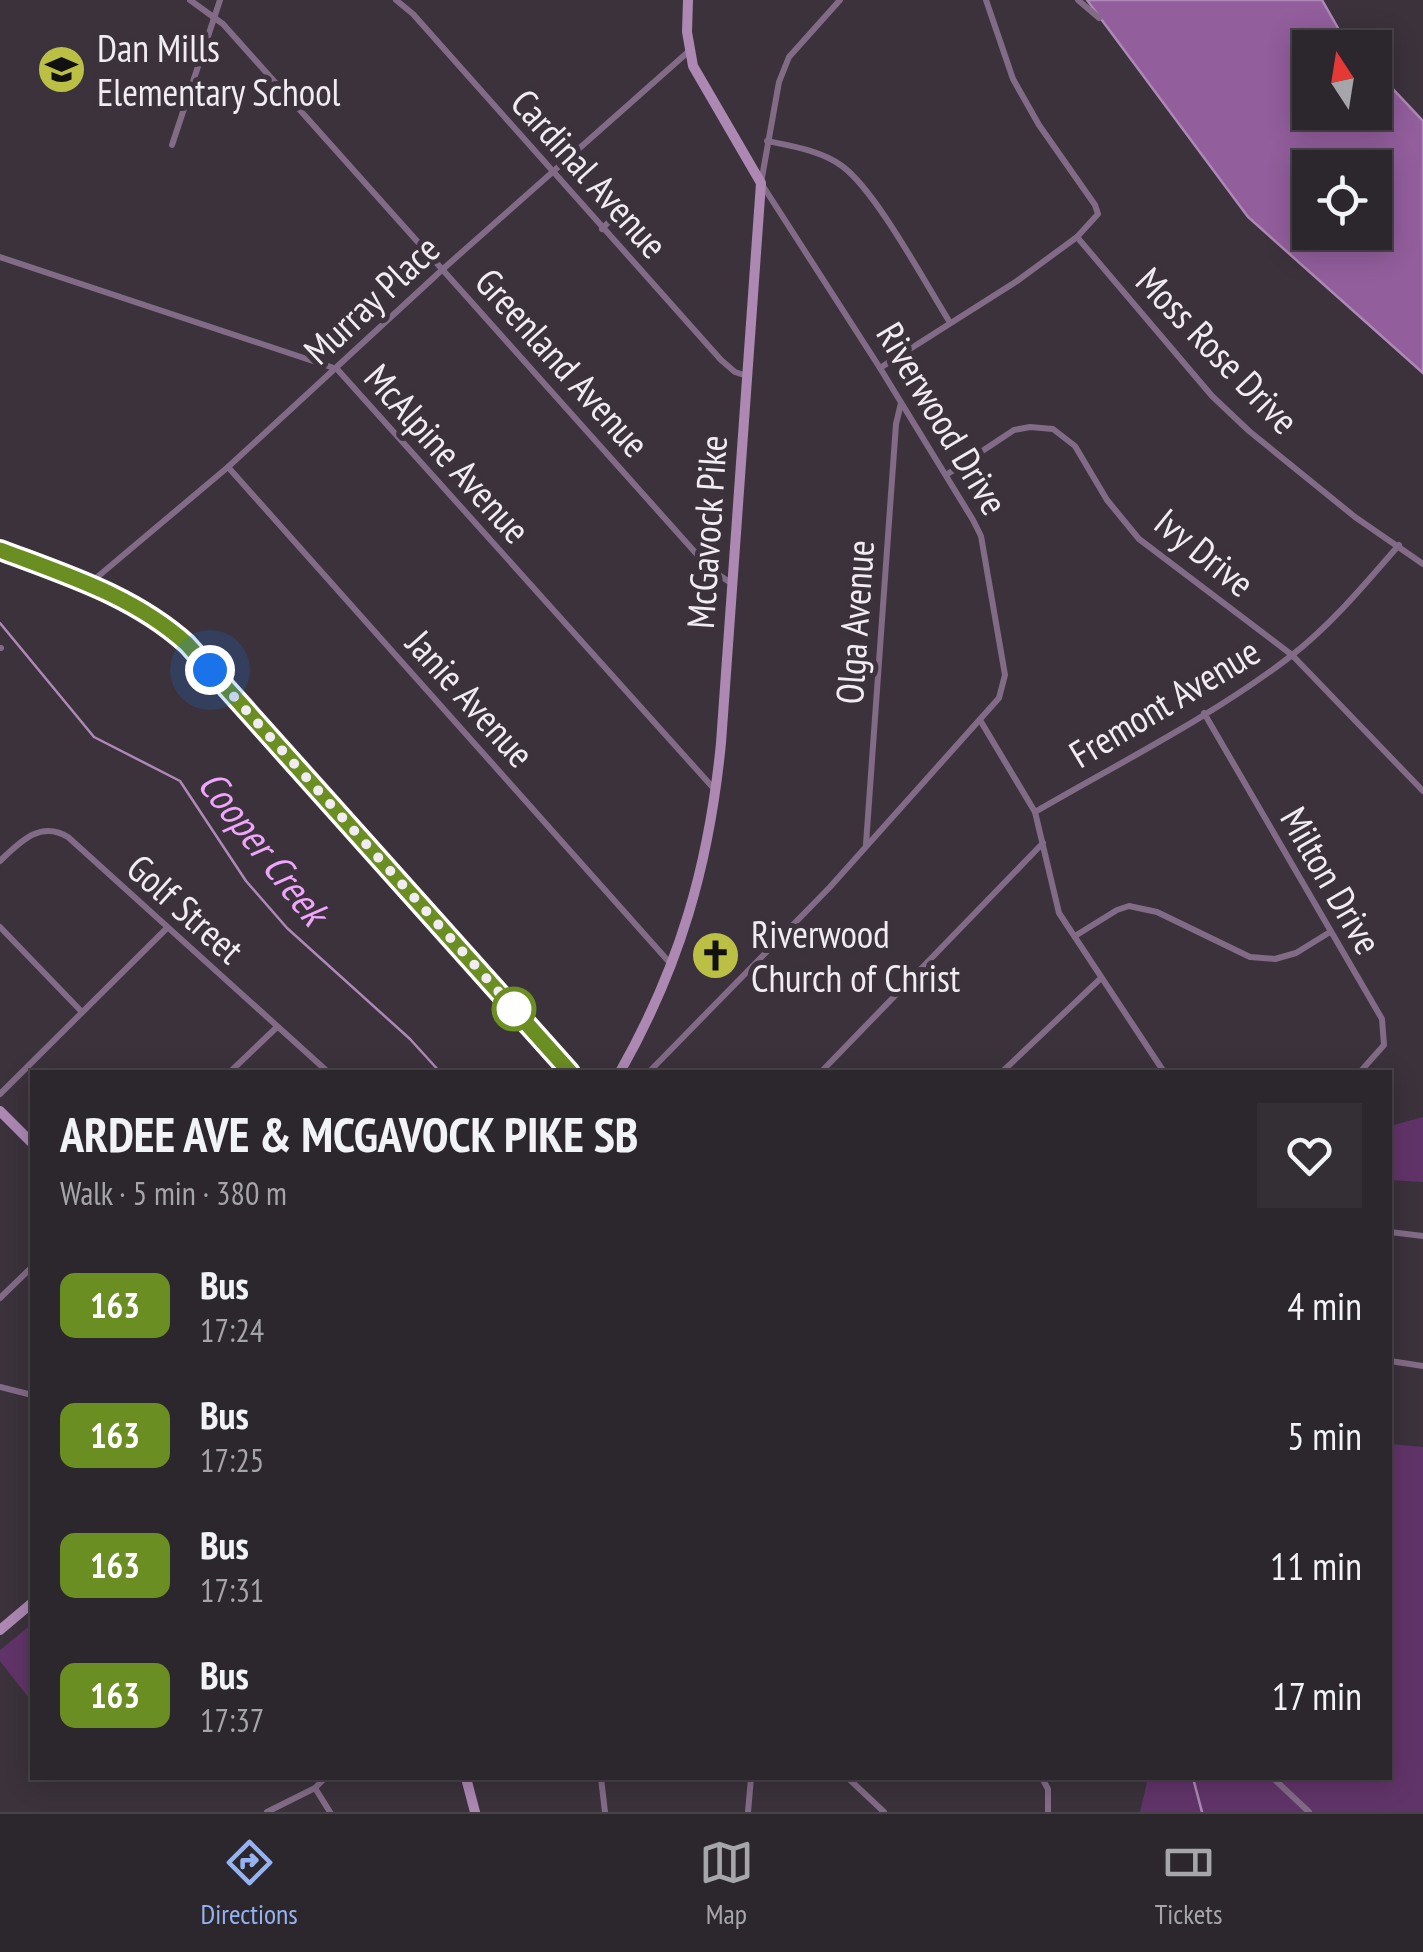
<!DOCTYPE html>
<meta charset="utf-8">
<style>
:root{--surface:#2c262d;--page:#342e35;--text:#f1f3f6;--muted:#a6a5aa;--line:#484349;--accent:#95b2f1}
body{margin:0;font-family:"PT Sans Narrow",sans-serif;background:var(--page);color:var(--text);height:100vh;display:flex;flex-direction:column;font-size:38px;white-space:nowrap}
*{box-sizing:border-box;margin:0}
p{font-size:32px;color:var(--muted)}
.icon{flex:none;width:55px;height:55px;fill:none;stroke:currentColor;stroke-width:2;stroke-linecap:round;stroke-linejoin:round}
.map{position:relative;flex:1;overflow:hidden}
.panel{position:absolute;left:30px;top:1070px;width:1362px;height:710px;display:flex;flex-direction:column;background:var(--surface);border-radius:0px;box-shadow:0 5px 25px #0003,0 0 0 2px var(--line)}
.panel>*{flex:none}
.badge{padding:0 20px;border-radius:15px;font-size:35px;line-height:65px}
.needle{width:65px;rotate:348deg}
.controls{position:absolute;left:1292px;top:30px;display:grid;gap:20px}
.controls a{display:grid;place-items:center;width:100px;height:100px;border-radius:0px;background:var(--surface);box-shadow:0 5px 25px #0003,0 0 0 2px var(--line);font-size:50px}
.you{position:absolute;width:50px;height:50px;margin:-25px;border:8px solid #fff;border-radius:50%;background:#1a73e8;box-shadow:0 0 0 15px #1a73e833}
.map>.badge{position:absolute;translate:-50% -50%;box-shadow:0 0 0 5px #fff}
.round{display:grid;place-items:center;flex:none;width:105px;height:105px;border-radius:0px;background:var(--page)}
.overview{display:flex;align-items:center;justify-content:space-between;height:170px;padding:0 30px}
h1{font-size:48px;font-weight:600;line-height:75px}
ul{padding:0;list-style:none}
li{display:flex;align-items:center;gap:30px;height:130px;padding:0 30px}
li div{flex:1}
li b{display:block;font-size:38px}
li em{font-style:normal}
li .badge{min-width:110px;font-weight:700;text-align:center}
.tabs{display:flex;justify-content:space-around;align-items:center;height:140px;border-top:2px solid var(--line);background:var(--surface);font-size:28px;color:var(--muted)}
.tabs a{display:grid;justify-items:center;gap:5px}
.tabs .active{color:var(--accent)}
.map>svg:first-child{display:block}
.green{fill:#613469}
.water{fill:#925e9c;stroke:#ae88b6;stroke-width:2.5;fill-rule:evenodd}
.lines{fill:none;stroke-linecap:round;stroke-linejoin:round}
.stream{stroke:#ae88b6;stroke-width:2.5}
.street{stroke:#826b86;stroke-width:6}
.secondary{stroke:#ac88b3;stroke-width:10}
.line-casing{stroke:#fff;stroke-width:22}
.line{stroke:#6b8e23;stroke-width:15}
.walk{stroke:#f1ebf2;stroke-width:10;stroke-dasharray:0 18}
.stop-dot{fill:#fff;stroke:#6b8e23;stroke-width:5}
.labels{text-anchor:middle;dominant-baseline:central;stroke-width:10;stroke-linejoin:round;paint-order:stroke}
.poi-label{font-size:38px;fill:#f1ebf2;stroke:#3b323c;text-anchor:start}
.street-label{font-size:38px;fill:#f1ebf2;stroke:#3b323c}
.water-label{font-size:40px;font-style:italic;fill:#eea5fb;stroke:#3b323c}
</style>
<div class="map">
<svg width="1423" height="1812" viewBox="0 0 1423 1812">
<rect width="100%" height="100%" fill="#3b323c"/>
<!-- green -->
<g class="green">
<polygon points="1423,1117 1423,1182 1390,1180 1390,1126"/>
<polygon points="1390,1444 1423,1447 1423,1812 1140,1812 1148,1778 1390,1778"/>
<polygon points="32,1624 32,1702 0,1661 0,1650"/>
</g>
<!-- water -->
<path class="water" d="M 1087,0 L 1322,0 L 1342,35 L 1354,47 L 1310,48 L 1310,112 L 1375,112 L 1375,70 L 1423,121 L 1423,373 L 1248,217 ZM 1310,168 L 1375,168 L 1375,232 L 1310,232 Z"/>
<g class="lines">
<!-- stream -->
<g class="stream">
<polyline points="0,623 94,737 180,781 246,881 287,928 410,1039 440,1072"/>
<polyline points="1193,1778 1202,1812"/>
</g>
<!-- street -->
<g class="street">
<polyline points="190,0 223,24 710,569 731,583"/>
<polyline points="396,0 413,14 721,360 735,372 747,376"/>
<polyline points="1078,0 1099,18"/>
<path d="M 767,141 C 792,146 822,151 842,166 C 876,191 924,281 949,321"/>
<polyline points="172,145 220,0"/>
<polyline points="602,229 621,209"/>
<polyline points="1077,237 1212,396 1249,431 1355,517 1423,564"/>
<polyline points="0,257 337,369 716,791"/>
<polyline points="880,368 1017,281 1077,237 1098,214 1095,205 1039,125 1013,79 986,0"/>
<polyline points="228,467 670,963"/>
<polyline points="946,475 1014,430 1030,427 1053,429 1075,446 1107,500 1139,539 1292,655 1423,791"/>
<polyline points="89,584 228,467 443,269 688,52"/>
<polyline points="0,648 1,648"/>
<polyline points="1204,713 1382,1019 1384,1045 1360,1072"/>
<polyline points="980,720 1035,812 1059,913 1164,1072"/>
<path d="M 1035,812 C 1121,762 1213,716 1291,656 C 1332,624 1365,584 1399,545"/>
<polyline points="866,844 896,424 901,403"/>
<path d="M 0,861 C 20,842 40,820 68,837 L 328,1072"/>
<polyline points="0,927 82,1012"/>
<polyline points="1075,936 1117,910 1129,906 1157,912 1250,957 1275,959 1296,953 1330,932"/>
<polyline points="230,1072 277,1027"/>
<polyline points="649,1072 830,887 999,698 1005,675 981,536 973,520 880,368 761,183 779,82 789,57 840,0"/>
<polyline points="821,1072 1043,843"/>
<polyline points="1002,1072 1100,979"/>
<polyline points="0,1094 167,928"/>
<polyline points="1390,1232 1423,1236"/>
<polyline points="0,1298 32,1267"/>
<polyline points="1390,1361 1423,1366"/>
<polyline points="0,1387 32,1395"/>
<polyline points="601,1778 605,1812"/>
<polyline points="848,1778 884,1812"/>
<polyline points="1042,1778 1048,1789 1048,1812"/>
<polyline points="1273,1778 1309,1812"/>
<polyline points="315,1788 330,1812"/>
<polyline points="267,1812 315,1788 325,1778"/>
<polyline points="748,1812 751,1778"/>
</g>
<!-- secondary -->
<g class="secondary">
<path d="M 0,550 C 65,575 134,596 187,644 L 570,1072"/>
<path d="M 620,1072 C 680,966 709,865 721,743 L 761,183 L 693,66 L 687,32 L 688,0"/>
<polyline points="0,1111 32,1143"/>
<polyline points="0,1630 32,1603"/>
<polyline points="466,1778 475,1812"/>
</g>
</g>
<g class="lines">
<defs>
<path id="line" d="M 0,550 C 66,575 134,596 187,644 L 570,1072"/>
</defs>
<!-- line casing -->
<use href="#line" class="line-casing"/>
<!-- line -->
<use href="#line" class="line"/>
<!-- walk -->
<polyline class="walk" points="210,670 514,1009"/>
</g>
<!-- icons -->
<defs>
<symbol id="school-disc" viewBox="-11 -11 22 22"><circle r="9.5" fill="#bbc044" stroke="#3b323c"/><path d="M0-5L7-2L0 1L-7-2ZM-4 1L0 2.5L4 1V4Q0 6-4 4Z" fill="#111"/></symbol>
<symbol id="church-disc" viewBox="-11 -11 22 22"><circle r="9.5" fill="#bbc044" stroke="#3b323c"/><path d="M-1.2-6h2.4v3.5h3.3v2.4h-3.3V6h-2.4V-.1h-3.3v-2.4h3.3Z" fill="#111"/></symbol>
</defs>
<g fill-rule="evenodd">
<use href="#school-disc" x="34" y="42" width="55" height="55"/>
<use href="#church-disc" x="688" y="928" width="55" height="55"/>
</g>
<!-- markers -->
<circle class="stop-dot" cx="514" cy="1009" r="20"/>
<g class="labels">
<!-- poi labels -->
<g class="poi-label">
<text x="97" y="47">Dan Mills<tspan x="97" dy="44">Elementary School</tspan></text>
<text x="751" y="933">Riverwood<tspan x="751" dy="44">Church of Christ</tspan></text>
</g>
<!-- street labels -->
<g class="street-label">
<text transform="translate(590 173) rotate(48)">Cardinal Avenue</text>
<text transform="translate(371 299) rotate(-43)">Murray Place</text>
<text transform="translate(1218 350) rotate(46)">Moss Rose Drive</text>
<text transform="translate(563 362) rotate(48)">Greenland Avenue</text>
<text transform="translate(943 418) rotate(59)">Riverwood Drive</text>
<text transform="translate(448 453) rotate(48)">McAlpine Avenue</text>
<text transform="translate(706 532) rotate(-86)">McGavock Pike</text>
<text transform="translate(1205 552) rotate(39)">Ivy Drive</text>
<text transform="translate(854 622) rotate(-86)">Olga Avenue</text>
<text transform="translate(471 698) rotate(48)">Janie Avenue</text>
<text transform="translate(1164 702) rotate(-31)">Fremont Avenue</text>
<text transform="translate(1332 880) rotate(60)">Milton Drive</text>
<text transform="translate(186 908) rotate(42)">Golf Street</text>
</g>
<!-- water labels -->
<g class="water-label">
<text transform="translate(264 847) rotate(52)">Cooper Creek</text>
</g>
</g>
</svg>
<div class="controls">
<a><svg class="needle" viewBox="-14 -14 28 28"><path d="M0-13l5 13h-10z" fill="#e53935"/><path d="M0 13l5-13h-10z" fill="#a6a5aa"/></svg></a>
<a><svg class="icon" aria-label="locate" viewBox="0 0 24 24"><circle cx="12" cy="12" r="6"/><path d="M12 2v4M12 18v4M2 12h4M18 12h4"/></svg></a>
</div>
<div class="you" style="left:210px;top:670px"></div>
<section class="panel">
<div class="overview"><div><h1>ARDEE AVE &amp; MCGAVOCK PIKE SB</h1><p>Walk · 5 min · 380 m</p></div><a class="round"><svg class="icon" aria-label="heart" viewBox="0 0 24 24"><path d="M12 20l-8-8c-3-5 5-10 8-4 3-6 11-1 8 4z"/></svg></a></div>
<ul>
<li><span class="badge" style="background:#6b8e23;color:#fff">163</span><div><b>Bus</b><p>17:24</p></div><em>4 min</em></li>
<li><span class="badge" style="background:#6b8e23;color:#fff">163</span><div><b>Bus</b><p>17:25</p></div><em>5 min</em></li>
<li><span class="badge" style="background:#6b8e23;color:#fff">163</span><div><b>Bus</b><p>17:31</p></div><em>11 min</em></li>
<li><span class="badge" style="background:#6b8e23;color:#fff">163</span><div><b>Bus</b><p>17:37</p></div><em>17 min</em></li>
</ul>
</section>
</div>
<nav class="tabs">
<a class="active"><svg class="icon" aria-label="directions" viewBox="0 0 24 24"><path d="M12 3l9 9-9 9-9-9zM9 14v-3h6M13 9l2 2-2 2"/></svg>Directions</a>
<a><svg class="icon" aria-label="map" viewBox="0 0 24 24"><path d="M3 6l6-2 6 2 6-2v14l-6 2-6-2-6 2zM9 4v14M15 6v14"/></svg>Map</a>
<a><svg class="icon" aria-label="tickets" viewBox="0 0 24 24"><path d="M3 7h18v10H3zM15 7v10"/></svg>Tickets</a>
</nav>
